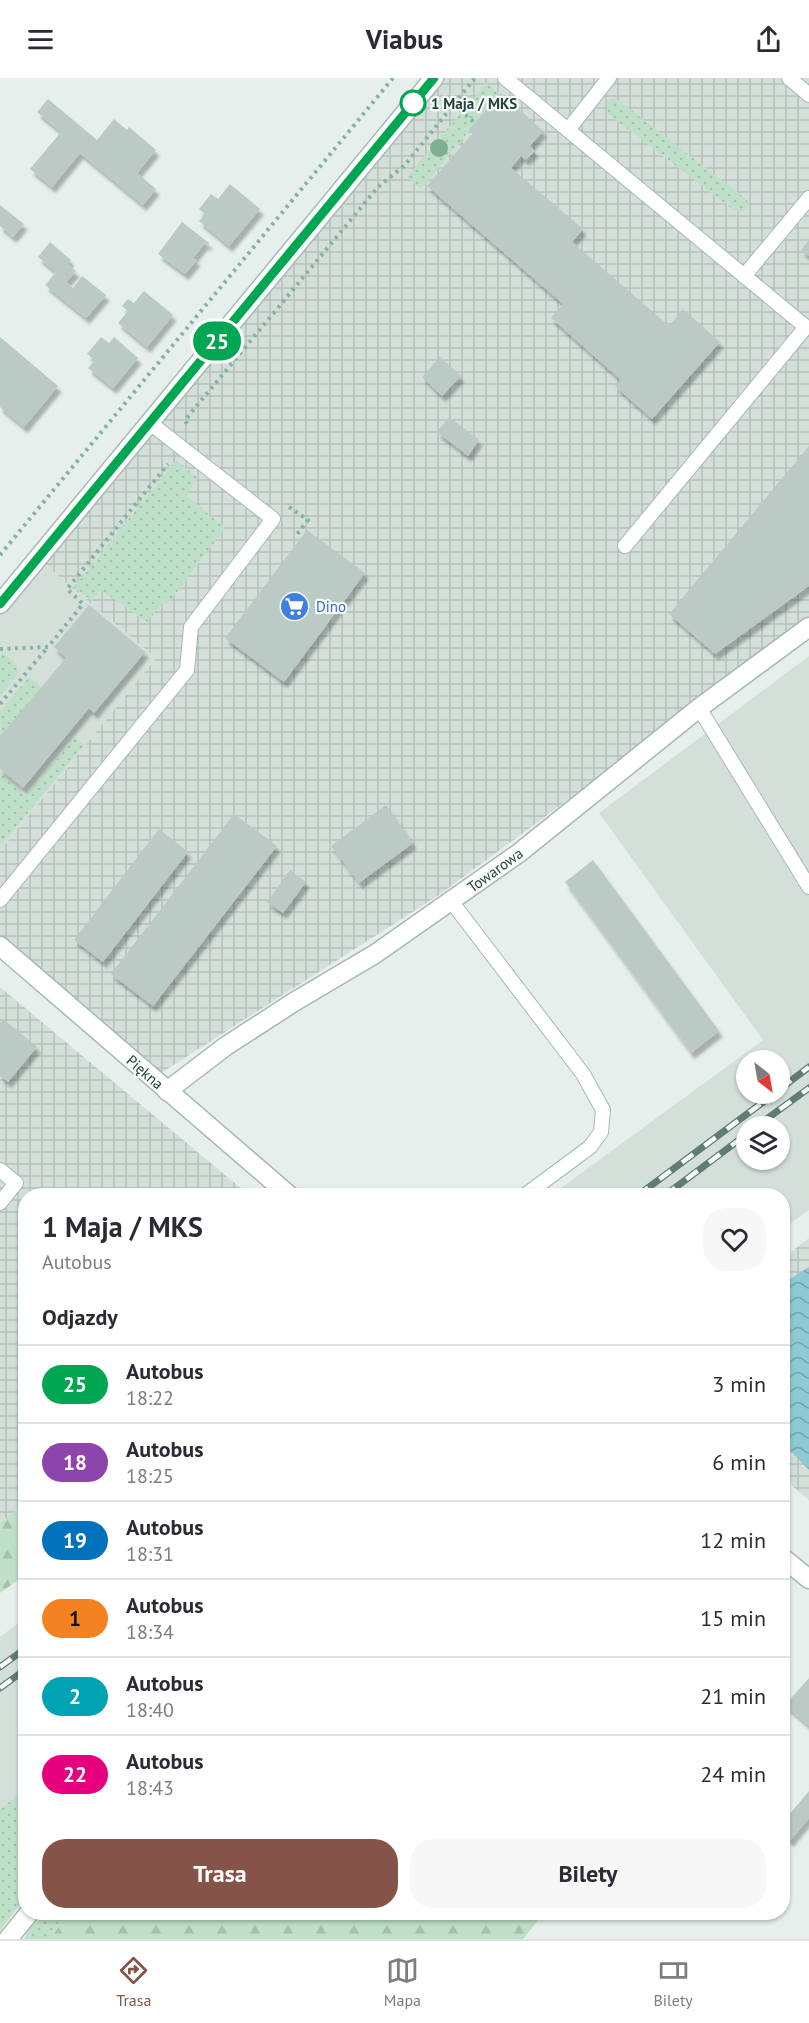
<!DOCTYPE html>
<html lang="pl">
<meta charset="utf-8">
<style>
:root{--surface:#fff;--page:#f7f7f7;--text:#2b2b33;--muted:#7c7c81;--line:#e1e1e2;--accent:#855347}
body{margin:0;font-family:"PT Sans",sans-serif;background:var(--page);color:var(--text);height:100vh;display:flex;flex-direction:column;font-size:22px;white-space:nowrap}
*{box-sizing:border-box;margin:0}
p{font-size:20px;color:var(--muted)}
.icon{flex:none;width:33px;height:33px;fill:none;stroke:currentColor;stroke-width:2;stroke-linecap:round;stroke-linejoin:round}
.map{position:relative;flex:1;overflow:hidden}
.drawer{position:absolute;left:18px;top:1110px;width:772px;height:732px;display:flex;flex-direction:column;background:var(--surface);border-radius:24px;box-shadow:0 2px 4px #0004}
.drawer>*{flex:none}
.badge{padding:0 12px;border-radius:20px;font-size:21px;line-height:39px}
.needle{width:39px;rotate:149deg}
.buttons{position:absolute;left:736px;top:972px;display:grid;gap:12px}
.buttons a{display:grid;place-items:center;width:54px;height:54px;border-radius:50%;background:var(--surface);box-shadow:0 2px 4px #0004;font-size:30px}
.map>.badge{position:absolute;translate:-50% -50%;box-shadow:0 0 0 3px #fff}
h2{padding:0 24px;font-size:22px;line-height:54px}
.round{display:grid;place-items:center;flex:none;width:63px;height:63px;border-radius:24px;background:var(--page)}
.headline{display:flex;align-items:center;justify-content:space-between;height:102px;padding:0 24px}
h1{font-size:28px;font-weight:700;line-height:45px}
.primary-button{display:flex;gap:12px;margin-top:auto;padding:12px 24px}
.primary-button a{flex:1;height:69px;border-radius:24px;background:var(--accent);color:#fff;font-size:24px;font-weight:700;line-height:69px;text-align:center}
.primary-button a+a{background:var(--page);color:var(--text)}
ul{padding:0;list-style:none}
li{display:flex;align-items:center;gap:18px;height:78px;padding:0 24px;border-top:2px solid var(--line)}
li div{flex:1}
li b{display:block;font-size:22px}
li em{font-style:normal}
li .badge{min-width:66px;font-weight:700;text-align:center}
header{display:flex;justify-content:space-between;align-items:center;height:78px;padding:0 24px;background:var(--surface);font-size:27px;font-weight:700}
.tab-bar{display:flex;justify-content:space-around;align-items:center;height:84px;border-top:2px solid var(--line);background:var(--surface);font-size:16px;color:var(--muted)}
.tab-bar a{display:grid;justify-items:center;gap:3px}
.tab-bar .selected{color:var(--accent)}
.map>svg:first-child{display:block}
.built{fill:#d4dfda;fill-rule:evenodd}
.industrial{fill:url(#industrial-grid)}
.grass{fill:url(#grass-dots)}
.forest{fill:url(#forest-firs)}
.water{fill:url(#water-waves)}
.building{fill:#bbcac4;filter:url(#shadow)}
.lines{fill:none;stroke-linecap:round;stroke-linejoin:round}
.lane-casing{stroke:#a8b8b2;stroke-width:16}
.street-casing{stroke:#a8b8b2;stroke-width:21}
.secondary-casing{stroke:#a4bbb3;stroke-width:21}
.path{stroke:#86b3a5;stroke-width:4;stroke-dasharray:3 4.5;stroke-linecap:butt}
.lane{stroke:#fff;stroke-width:14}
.street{stroke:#fff;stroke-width:18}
.secondary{stroke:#fff;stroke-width:18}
.rail-casing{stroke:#5f7d75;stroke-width:7}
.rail{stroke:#f7fbf9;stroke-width:4.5;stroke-dasharray:14;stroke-linecap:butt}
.tree{fill:#80af93}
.line-casing{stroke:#fff;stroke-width:14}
.line{stroke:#00a651;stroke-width:9}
.stop-dot{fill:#fff;stroke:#00a651;stroke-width:3}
.labels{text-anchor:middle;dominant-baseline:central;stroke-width:4.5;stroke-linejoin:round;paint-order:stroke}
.stop-label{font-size:15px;font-weight:bold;fill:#24423a;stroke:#f7fbf9;text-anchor:start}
.shop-label{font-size:15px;fill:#366cbe;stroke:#f7fbf9;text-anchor:start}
.street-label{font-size:15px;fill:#24423a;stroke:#f7fbf9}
</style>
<header><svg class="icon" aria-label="menu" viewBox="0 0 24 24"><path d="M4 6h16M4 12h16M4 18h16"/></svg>Viabus<svg class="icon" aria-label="share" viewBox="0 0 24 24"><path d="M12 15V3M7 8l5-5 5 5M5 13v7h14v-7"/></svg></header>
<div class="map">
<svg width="809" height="1861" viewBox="0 0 809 1861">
<defs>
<pattern id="industrial-grid" width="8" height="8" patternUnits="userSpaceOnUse" patternTransform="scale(1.5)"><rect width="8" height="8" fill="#d4dfda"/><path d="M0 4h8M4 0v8" fill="none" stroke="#b6c1bc"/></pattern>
<pattern id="grass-dots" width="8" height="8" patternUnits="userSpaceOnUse" patternTransform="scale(1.5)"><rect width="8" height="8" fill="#bfe0c8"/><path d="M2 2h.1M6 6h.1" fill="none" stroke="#a4c1ad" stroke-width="1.8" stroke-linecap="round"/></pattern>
<pattern id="forest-firs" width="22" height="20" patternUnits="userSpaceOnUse" patternTransform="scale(1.5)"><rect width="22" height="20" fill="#bfe0c8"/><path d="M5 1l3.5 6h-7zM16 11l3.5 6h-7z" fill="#a4c1ad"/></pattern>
<pattern id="water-waves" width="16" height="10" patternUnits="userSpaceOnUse" patternTransform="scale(1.5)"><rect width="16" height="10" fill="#8ec9d4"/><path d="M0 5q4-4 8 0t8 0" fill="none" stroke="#74a5ad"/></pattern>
<filter id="shadow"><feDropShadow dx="3.5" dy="6" stdDeviation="1.5" flood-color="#0004"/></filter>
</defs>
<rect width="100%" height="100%" fill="#e6efeb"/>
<!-- built -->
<g class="built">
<polygon points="38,481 156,580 0,773 0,527"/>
<path d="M 809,578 L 809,1132 L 783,1151 L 783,1118 L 550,1118 L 763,962 L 599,735 ZM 747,982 L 780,982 L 780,1016 L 747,1016 ZM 747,1048 L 780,1048 L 780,1082 L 747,1082 Z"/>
<polygon points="25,1540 25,1712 0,1731 0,1559"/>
</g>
<!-- industrial -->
<g class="industrial">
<polygon points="435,0 809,0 809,544 439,817 158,997 0,865 0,773 156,580 38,481"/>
<polygon points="0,909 249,1117 26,1118 25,1426 0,1445"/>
<polygon points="809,1160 809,1422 783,1400 783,1180"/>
</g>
<!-- grass -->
<g class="grass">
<polygon points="486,5 500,16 421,111 407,99"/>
<polygon points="612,21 618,22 746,121 749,126 747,131 741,134 735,133 608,36 606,24"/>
<polygon points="176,382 198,400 186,417 225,450 168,526 164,523 147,544 101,512 92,523 74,509"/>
<polygon points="3,574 17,587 18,597 0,618 0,578"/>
<polygon points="29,599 42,609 1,657 0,634"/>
<polygon points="75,660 84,667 2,766 0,764 0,694 22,713 21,715 25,718"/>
<polygon points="25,1712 25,1820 0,1853 0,1731"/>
<polygon points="47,1835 68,1835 53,1857 55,1861 24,1861 31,1849"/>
</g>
<!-- forest -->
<g class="forest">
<polygon points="25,1426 25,1497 0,1515 0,1445"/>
<polygon points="68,1835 544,1834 544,1835 523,1861 55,1861 53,1857"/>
</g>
<!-- water -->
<polygon class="water" points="809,1189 809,1392 783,1365 783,1205"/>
<!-- building -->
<g class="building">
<polygon points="501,15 543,53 530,68 535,73 526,82 521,78 511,90 583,151 572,164 669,248 683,231 720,264 652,341 615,308 621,302 551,240 563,226 427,108 473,55 469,52"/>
<polygon points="48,21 97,62 114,41 127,52 129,49 156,72 137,95 156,111 143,127 80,75 52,109 30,91 61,54 37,34"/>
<polygon points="230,106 260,131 229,168 199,143 205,136 199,131 211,116 218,121"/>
<polygon points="0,127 24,146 13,159 0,148"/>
<polygon points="182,144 209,165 208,167 205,165 193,180 197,182 185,196 158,176"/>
<polygon points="809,162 809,178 801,172"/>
<polygon points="50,164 71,182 67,186 76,193 66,204 73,210 82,198 106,217 86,240 45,207 56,194 38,179"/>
<polygon points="144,213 173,237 147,269 118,245 128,233 122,228 128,221 134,225"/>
<polygon points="0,259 58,308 24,349 0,329"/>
<polygon points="101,259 109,265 114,259 138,280 113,310 88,290 95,282 87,276"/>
<polygon points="440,279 461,298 442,318 422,299"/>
<polygon points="449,339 479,362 468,378 437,354"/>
<polygon points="809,368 809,508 715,576 669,536"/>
<polygon points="307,452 365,495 284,604 225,560"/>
<polygon points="89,527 145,574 94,635 89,630 23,710 0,691 0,656 1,657 66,580 54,569"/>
<polygon points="386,727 413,765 359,805 331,768"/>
<polygon points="234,736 277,768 153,928 111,896"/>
<polygon points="159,751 188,774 103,884 74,862"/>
<polygon points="593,782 719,953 691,975 565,804"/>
<polygon points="290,792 306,804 283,835 267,824"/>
<polygon points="3,941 37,969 8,1004 0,998 0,945"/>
<polygon points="809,1600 809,1648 785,1627"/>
<polygon points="809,1713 809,1740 790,1763 783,1757 783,1744"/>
</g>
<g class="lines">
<defs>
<g id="lane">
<polyline points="505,0 806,249 625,468"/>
<polyline points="789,0 809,17"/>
<polyline points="568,52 609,0"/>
<polyline points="744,198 809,120"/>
<polyline points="699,630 809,809"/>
<polyline points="0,822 187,592 191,549 273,441 150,345"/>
<polyline points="451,823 583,996 603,1032 601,1054 590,1069 524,1118"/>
<polyline points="0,1092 16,1105 0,1125"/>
</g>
<g id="street">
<polyline points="0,868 290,1118"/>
<polyline points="167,1013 226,968 294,924 375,876 519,775 699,630 809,549"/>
<polyline points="783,1480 809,1501"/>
<polyline points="8,1861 30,1834"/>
</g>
<polyline id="secondary" points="0,526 434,0"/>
</defs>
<!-- lane casing -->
<use href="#lane" class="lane-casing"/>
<!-- street casing -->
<use href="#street" class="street-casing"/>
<!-- secondary casing -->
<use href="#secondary" class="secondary-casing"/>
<!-- path -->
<g class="path">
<polyline points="454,27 475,45"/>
<polyline points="187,346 185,342 378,109 405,87 475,0"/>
<polyline points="289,429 308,442 295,459"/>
<polyline points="0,477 393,0"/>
<polyline points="0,571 48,569 83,526 67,511 168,386"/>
<polyline points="0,626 48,569"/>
</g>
<!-- lane -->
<use href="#lane" class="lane"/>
<!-- street -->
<use href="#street" class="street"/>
<!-- secondary -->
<use href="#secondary" class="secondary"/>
<defs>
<g id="rail">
<polyline points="780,1011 809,989"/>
<polyline points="757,1048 809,1010"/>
<polyline points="637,1118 774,1016"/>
<polyline points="664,1118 747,1056"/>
<polyline points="0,1589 26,1570"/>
<polyline points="0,1610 26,1591"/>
</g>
</defs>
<!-- rail casing -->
<use href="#rail" class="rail-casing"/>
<!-- rail -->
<use href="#rail" class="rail"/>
</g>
<!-- trees -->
<circle class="tree" cx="439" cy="70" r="9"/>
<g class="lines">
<defs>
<polyline id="line" points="0,526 434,0"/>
</defs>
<!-- line casing -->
<use href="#line" class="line-casing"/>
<!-- line -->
<use href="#line" class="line"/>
</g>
<!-- icons -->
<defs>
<symbol id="supermarket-disc" viewBox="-11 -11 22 22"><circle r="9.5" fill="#3f7fe0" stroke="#f7fbf9"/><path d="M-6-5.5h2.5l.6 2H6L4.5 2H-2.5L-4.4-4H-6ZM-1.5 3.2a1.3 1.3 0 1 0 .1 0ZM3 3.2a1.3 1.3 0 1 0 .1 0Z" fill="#fff"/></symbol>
</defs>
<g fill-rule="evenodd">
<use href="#supermarket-disc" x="278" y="512" width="33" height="33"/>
</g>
<!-- markers -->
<circle class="stop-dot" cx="413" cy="25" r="12"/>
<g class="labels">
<!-- stop labels -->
<g class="stop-label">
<text x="431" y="25">1 Maja / MKS</text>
</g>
<!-- shop labels -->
<g class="shop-label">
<text x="316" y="528">Dino</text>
</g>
<!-- street labels -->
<g class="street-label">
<text transform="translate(495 792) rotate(-36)">Towarowa</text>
<text transform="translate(145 994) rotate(41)">Piękna</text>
</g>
</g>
</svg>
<div class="buttons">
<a><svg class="needle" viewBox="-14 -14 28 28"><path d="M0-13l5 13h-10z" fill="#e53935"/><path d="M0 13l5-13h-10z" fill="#7c7c81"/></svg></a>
<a><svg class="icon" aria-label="layers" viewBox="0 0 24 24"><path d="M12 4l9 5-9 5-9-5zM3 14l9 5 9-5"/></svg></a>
</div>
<b class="badge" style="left:217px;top:263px;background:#00a651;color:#fff">25</b>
<section class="drawer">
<div class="headline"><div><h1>1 Maja / MKS</h1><p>Autobus</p></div><a class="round"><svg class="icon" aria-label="heart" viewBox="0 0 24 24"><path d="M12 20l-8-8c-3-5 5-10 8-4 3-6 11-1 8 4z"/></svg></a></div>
<h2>Odjazdy</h2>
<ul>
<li><span class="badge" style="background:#00a651;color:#fff">25</span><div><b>Autobus</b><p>18:22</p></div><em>3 min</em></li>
<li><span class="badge" style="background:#8e44ad;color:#fff">18</span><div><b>Autobus</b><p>18:25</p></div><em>6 min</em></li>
<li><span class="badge" style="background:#0072bc;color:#fff">19</span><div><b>Autobus</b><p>18:31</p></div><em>12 min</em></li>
<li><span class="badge" style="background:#f58220;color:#111">1</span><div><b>Autobus</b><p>18:34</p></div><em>15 min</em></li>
<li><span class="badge" style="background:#00a3b4;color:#fff">2</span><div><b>Autobus</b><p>18:40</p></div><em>21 min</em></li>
<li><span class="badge" style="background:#e6007e;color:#fff">22</span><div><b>Autobus</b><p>18:43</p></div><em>24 min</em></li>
</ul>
<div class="primary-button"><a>Trasa</a><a>Bilety</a></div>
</section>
</div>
<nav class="tab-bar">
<a class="selected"><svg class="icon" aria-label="directions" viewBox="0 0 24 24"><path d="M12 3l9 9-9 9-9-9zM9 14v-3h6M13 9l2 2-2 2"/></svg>Trasa</a>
<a><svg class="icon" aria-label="map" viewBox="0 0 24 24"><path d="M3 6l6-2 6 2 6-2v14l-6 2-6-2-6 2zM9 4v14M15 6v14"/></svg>Mapa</a>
<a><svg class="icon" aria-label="tickets" viewBox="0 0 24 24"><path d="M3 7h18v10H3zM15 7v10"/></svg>Bilety</a>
</nav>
